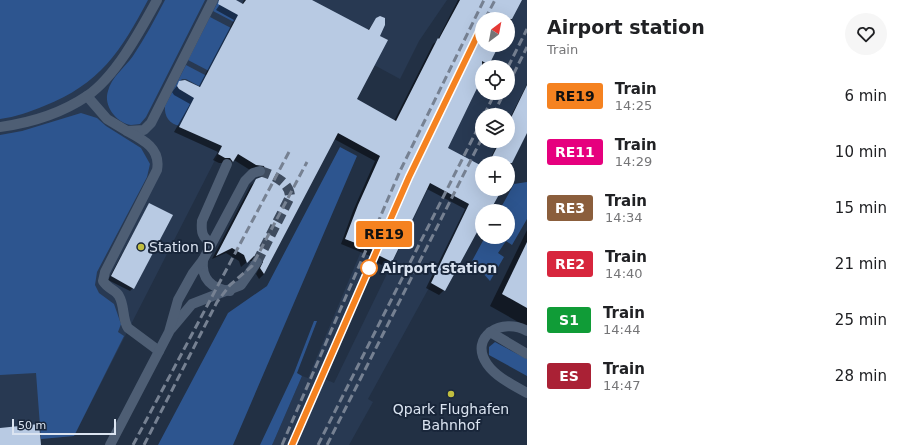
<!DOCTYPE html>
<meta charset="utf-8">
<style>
:root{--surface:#fff;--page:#f6f6f6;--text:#202124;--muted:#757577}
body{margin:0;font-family:"DejaVu Sans",sans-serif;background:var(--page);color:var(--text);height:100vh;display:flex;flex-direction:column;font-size:15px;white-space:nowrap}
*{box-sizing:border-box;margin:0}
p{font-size:13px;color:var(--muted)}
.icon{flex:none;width:22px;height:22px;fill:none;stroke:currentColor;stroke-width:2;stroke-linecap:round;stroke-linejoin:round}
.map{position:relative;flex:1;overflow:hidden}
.drawer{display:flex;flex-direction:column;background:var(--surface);width:380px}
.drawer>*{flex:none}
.badge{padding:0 8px;border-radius:3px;font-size:14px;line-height:26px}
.needle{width:26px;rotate:32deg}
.fabs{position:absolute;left:475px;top:12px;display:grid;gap:8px}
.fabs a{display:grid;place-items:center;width:40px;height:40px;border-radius:50%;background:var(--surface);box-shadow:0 4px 16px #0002;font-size:20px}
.scale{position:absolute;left:12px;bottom:10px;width:104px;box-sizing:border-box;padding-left:4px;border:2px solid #dbe4f1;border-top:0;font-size:11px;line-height:14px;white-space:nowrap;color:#dbe4f1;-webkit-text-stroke:3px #19263a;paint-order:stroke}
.map>.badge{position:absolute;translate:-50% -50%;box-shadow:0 0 0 2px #fff}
.round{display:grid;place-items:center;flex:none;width:42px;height:42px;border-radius:21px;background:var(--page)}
.headline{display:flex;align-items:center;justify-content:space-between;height:68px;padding:0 20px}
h1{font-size:19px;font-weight:800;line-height:30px}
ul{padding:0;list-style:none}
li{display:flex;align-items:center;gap:12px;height:56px;padding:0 20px}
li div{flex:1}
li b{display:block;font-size:15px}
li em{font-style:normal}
li .badge{min-width:44px;font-weight:700;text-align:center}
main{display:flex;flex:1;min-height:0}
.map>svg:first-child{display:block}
.built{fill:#283952}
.green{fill:#2d558f}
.shadow{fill:#0007}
.building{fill:#b8cae3}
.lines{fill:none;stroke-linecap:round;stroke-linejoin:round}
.minor-tunnel{stroke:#3e4b5e;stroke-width:10;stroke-dasharray:10 5;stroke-linecap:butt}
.minor{stroke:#4e5e74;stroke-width:10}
.rail{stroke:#768192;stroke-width:3;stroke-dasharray:8 4;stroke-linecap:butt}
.line-casing{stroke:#fff;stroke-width:9}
.line{stroke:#f58220;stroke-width:6}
.poi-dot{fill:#c1be40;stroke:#19263a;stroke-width:1.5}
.stop-dot{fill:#fff;stroke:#f58220;stroke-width:2}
.labels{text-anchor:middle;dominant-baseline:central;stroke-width:4;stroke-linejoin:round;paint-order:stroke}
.poi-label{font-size:14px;fill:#dbe4f1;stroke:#19263a;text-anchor:start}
.stop-label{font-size:14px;font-weight:bold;fill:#dbe4f1;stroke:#19263a;text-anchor:start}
</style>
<main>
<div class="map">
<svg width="527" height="445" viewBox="0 0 527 445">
<rect width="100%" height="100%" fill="#223044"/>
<!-- built -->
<g class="built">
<polygon points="0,0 447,0 419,41 400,79 291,20 214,162 74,436 41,439 41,445 0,445"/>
<polygon points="522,0 527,0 527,85 508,124 508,115 482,115 482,141 500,141 489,163 482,163 482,178 430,286 368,399 373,402 349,445 272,445 302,376 308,378 377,213 482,19 392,222 325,379 334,383 482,78 482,93 508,93 508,67 488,67 499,45 508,45 508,27"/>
</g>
<!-- green -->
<g class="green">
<path d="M 0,0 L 148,0 C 121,51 100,84 44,106 C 29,112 16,117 0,119 Z"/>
<path d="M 165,0 L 205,0 L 146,117 L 140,124 C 138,124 134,125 131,125 C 116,123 103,105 108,91 C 111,78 125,67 133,56 C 145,38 155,19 165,0 Z"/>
<polygon points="219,0 239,14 234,22 213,11"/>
<polygon points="210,17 231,28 209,71 188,60"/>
<path d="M 186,65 L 207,76 L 201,87 L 186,79 L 182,79 L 179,82 L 195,97 L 180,126 C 169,124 164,116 165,106 Z"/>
<polygon points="81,113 97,118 106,126 141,148 150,164 147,177 97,272 95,285 99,293 114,304 121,324 118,332 124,336 74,436 41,439 36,373 0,375 0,135 22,131"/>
<polygon points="340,147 357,156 233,445 158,445 228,313 267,286"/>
<polygon points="527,182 527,219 512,245 506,241 498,253 504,257 490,281 472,261 485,237 508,237 508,211 499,211 514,184"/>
<polygon points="314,321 317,321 297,373 302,376 273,443 272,445 260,445 294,373"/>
<polygon points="495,342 527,359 527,376 489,355 489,347"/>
</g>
<!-- shadow -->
<g class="shadow">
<polygon points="223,0 234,0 242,4 244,0 310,0 368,30 377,18 355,100 394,121 433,44 437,41 458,0 521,0 508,26 508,19 482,19 482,45 499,45 488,67 482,67 482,78 446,149 482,167 482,189 500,189 488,211 482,211 482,222 444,290 439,295 426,288 465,209 427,189 391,261 386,267 373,261 375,258 341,244 353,211 375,161 334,139 264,274 259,279 256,274 259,268 255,261 248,261 241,267 239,261 226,253 212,259 251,185 261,178 261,174 250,170 234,160 227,167 225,163 219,163 213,160 218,152 174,132 190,104 174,95 172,92 180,82 198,88 234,20 216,10"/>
<polygon points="527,84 527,131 508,170 508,163 488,163 499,141 508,141 508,122"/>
<polygon points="149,204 133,288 130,291 108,280"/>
<polygon points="527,230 527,327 490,306"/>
</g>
<!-- building -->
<g class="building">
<polygon points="219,0 236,0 243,4 246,0 312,0 369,30 376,18 380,16 385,18 385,25 380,36 388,40 357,99 396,121 438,38 439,39 460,0 522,0 512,19 482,19 482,45 499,45 489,65 482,61 482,78 448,148 482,166 482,189 502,189 490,211 482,211 482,223 445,291 431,283 469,204 430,183 392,262 378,255 379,252 345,239 358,205 380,156 338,133 264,274 260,268 263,262 260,256 254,256 247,263 244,255 232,248 216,256 256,179 264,176 266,172 264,166 256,165 238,154 233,162 230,158 225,158 218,154 222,146 179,127 194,98 179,89 177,86 179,81 185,80 200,87 238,15 218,4"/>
<polygon points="527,85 527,133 512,163 489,163 500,141 508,141 508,124"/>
<polygon points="149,203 173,215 134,289 111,276"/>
<polygon points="527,242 527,308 502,294"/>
<polygon points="39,424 41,445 0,445 0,428"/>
</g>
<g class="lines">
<!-- minor-tunnel -->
<path class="minor-tunnel" d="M 257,262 L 290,197 C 290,182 273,175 260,171"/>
<!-- minor -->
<g class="minor">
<polyline points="87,96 107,119 127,131 144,130 151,123 213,0"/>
<path d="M 0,127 C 29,123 62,113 87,96 C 116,76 140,31 157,0"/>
<path d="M 127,131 C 144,140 161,149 157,170 L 105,272 L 103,281 C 108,289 116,290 119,296 C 125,306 122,319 128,328 L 159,351"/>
<path d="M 211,243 C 202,237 201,232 202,221 L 227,164"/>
<path d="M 203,260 C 201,279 212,289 230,291"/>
<polyline points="171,329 192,304 241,285 257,262"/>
<path d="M 527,331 C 503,317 468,336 487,364 C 496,377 513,385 527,393"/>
<polyline points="490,332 527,354"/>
<polyline points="110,445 169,332 178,300 193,273 203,260 245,181 253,173 260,171"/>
</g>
<!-- rail -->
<g class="rail">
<polyline points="485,19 495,0"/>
<polyline points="508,67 527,29"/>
<polyline points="508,85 527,47"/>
<polyline points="484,115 495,93"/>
<polyline points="493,115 504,93"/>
<polyline points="133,445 289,152"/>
<polyline points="144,445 217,302 230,285 252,266 307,162"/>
<polyline points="282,445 400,171 484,0"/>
<polyline points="292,445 409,177 482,25"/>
<polyline points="318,445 482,120"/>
<polyline points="327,445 482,138"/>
</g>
</g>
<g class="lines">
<defs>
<polyline id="line" points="292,445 409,177 482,26"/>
</defs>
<!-- line casing -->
<use href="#line" class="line-casing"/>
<!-- line -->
<use href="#line" class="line"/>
</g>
<!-- markers -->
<g class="poi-dot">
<circle cx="141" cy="247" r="4"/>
<circle cx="451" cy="394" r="4"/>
</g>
<circle class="stop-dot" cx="369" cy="268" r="8"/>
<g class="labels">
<!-- poi labels -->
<g class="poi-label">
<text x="149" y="247">Station D</text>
<text x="451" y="409" text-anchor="middle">Qpark Flughafen<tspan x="451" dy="16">Bahnhof</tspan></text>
</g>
<!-- stop labels -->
<g class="stop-label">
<text x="381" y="268">Airport station</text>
</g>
</g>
</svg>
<div class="fabs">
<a><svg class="needle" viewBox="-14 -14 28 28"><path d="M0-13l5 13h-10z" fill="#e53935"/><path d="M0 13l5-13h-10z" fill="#757577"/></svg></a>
<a><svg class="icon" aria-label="locate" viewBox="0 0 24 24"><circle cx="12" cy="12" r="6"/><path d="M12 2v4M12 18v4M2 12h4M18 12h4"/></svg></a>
<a><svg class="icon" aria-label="layers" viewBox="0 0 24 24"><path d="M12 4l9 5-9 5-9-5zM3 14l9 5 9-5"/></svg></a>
<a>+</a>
<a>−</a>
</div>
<div class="scale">50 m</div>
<b class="badge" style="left:384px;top:234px;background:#f58220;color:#111">RE19</b>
</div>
<section class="drawer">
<div class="headline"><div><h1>Airport station</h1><p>Train</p></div><a class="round"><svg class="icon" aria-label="heart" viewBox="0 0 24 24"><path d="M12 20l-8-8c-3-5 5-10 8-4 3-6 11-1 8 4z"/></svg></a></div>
<ul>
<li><span class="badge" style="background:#f58220;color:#111">RE19</span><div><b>Train</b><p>14:25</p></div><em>6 min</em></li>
<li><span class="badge" style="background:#e6007e;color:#fff">RE11</span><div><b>Train</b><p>14:29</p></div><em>10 min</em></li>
<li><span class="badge" style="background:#8b5e3c;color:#fff">RE3</span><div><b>Train</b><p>14:34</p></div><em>15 min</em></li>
<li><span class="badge" style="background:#d7263d;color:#fff">RE2</span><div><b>Train</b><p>14:40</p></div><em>21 min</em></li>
<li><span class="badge" style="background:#109c37;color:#fff">S1</span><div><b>Train</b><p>14:44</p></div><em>25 min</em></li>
<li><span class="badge" style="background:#aa2135;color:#fff">ES</span><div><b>Train</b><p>14:47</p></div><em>28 min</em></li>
</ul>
</section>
</main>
